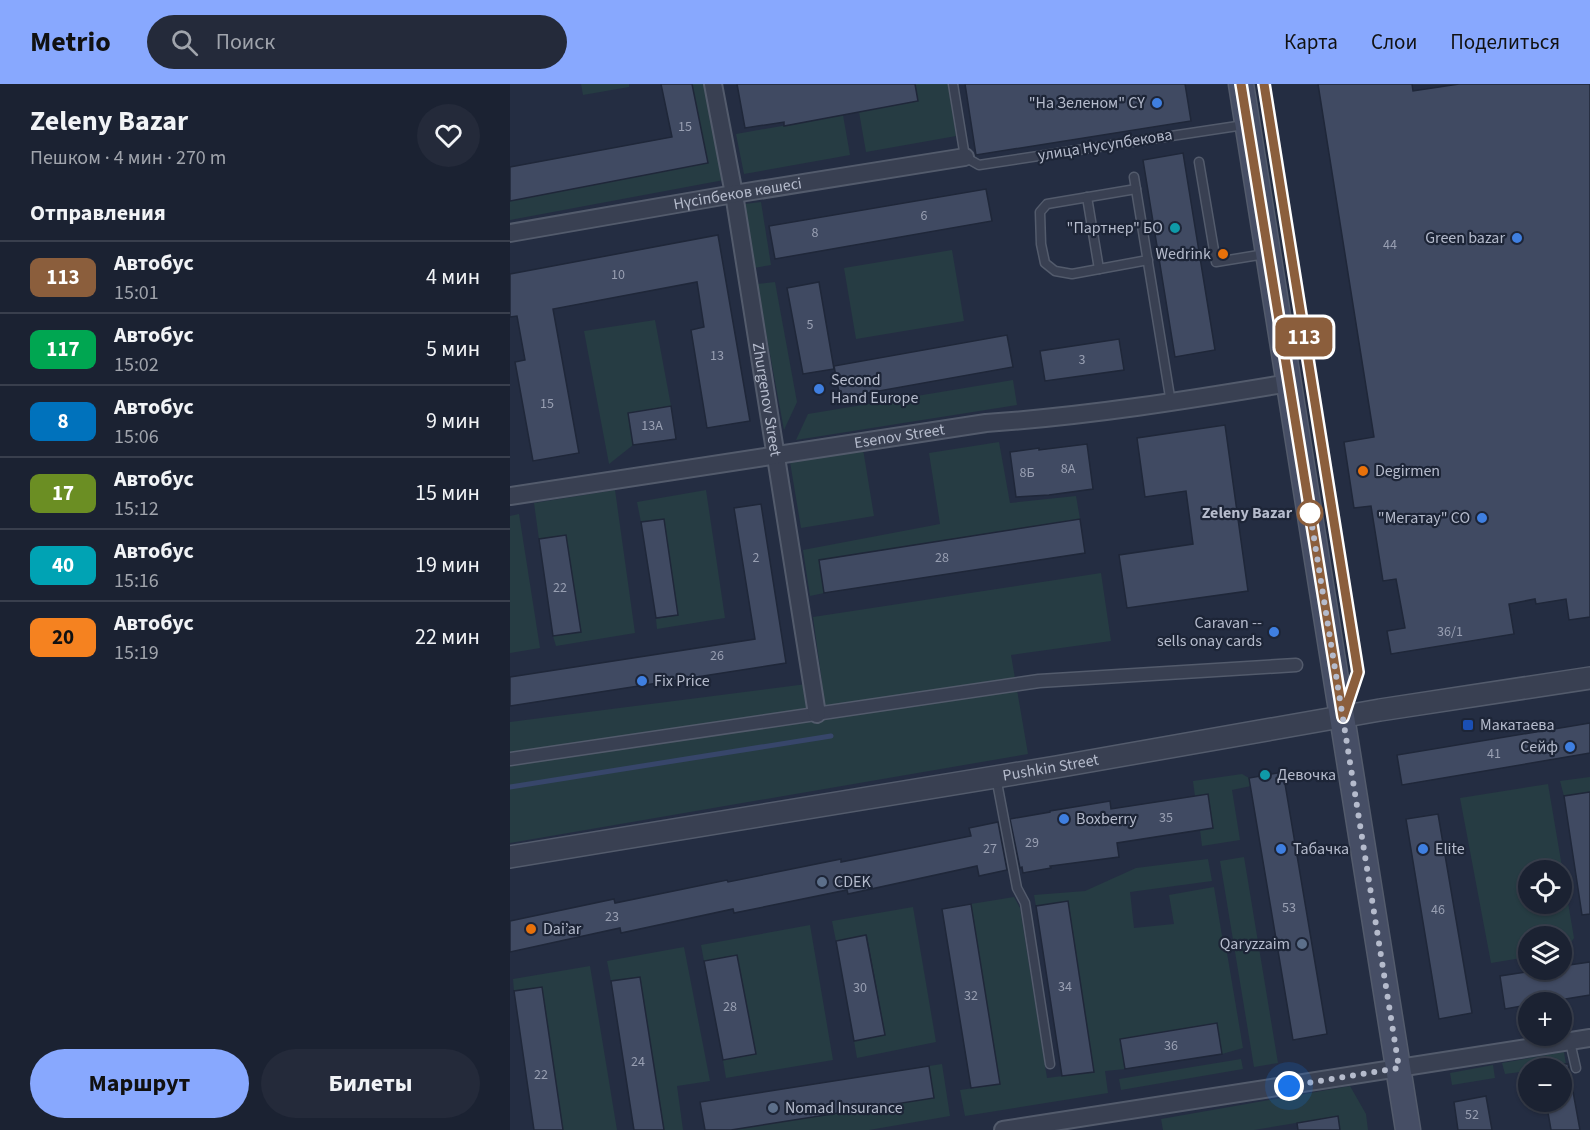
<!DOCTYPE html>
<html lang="ru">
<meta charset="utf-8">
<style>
:root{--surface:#1b2232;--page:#242a3a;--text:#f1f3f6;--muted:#a0a4ac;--line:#393f4d;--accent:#88a8fe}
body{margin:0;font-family:"Source Sans 3",sans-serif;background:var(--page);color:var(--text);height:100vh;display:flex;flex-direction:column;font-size:22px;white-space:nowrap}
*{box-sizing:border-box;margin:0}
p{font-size:20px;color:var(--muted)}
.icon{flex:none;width:33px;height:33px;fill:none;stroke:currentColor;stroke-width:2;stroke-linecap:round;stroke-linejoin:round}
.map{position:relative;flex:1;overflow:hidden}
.drawer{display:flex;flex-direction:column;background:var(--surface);width:510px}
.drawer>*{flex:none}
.badge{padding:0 12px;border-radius:9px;font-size:21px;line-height:39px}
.fabs{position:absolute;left:1008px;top:776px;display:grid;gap:12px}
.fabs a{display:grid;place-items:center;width:54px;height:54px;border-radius:50%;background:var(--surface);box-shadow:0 2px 4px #0004,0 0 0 2px var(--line);font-size:30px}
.you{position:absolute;width:30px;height:30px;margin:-15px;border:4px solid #fff;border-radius:50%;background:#1a73e8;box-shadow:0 0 0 9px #1a73e833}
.map>.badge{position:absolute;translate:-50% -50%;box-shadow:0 0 0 3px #fff}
h2{padding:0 30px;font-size:22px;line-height:54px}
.round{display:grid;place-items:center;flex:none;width:63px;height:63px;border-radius:32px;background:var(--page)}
.summary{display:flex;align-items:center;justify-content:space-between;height:102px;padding:0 30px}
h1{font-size:28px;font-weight:700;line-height:45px}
.primary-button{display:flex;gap:12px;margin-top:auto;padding:12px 30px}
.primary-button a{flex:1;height:69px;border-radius:36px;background:var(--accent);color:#111;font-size:24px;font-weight:700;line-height:69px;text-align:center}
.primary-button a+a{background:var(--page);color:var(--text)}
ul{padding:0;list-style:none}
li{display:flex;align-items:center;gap:18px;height:72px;padding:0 30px;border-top:2px solid var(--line)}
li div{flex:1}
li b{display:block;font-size:22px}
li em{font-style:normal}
li .badge{min-width:66px;font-weight:700;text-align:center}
header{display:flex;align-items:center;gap:36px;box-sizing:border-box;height:84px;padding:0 30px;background:var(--accent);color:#111}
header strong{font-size:28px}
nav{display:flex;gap:33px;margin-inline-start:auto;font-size:21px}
.search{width:420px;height:54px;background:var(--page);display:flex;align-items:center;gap:15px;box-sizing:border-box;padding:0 21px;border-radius:33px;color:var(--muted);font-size:22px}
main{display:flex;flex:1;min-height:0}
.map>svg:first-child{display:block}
.green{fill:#263c43;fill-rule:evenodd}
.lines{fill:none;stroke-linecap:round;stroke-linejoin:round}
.stream{stroke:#37466a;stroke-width:5}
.building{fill:#404a62;stroke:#1f2739;stroke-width:1.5}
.service-casing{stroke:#535b6c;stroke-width:11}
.pedestrian-casing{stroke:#535b6c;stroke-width:15}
.minor-casing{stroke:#535b6c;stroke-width:20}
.tertiary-casing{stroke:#535b6c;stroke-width:24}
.secondary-casing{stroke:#535b6c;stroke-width:27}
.service{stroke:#394052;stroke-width:8}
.pedestrian{stroke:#394052;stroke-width:12}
.minor{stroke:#394052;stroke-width:16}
.tertiary{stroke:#394052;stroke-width:21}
.secondary{stroke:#464e65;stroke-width:24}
.line-casing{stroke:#fff;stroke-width:14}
.line{stroke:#8b5e3c;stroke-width:9}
.walk{stroke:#b5bbcc;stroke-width:6;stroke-dasharray:0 10.8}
.shop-dot{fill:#3f7fe0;stroke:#1d2537;stroke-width:2}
.culture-dot{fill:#0f9aa8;stroke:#1d2537;stroke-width:2}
.food-dot{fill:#e8710a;stroke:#1d2537;stroke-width:2}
.stop-dot{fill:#fff;stroke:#8b5e3c;stroke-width:3}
.transit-dot{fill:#1a4fb4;stroke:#1d2537;stroke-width:2}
.service-dot{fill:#5c6f8a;stroke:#1d2537;stroke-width:2}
.labels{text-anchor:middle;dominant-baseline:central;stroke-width:4.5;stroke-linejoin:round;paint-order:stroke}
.number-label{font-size:14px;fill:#989fb2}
.poi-label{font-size:16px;fill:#b5bbcc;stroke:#1d2537;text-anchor:start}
.street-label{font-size:16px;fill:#b5bbcc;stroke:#1d2537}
.stop-label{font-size:16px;font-weight:bold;fill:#b5bbcc;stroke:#1d2537;text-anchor:end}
</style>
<header>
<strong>Metrio</strong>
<div class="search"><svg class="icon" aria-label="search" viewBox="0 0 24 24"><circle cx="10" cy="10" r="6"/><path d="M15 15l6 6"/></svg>Поиск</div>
<nav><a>Карта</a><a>Слои</a><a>Поделиться</a></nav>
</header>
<main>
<section class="drawer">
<div class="summary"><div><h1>Zeleny Bazar</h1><p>Пешком · 4 мин · 270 m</p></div><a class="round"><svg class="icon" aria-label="heart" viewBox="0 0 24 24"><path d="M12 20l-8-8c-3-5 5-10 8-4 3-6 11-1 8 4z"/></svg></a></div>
<h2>Отправления</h2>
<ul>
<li><span class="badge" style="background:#8b5e3c;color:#fff">113</span><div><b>Автобус</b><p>15:01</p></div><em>4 мин</em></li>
<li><span class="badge" style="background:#00a651;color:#fff">117</span><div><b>Автобус</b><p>15:02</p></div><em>5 мин</em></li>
<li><span class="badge" style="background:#0072bc;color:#fff">8</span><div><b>Автобус</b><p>15:06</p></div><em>9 мин</em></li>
<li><span class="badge" style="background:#6b8e23;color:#fff">17</span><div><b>Автобус</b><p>15:12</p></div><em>15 мин</em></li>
<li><span class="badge" style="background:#00a3b4;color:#fff">40</span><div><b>Автобус</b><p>15:16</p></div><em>19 мин</em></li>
<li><span class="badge" style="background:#f58220;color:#111">20</span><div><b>Автобус</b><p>15:19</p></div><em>22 мин</em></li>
</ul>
<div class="primary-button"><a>Маршрут</a><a>Билеты</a></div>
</section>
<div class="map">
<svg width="1080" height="1046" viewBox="0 0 1080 1046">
<rect width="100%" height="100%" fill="#242d42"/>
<!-- green -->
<g class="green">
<polygon points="71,0 119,0 119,3 73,11"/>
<polygon points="182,0 196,0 214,96 0,136 0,117 198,79"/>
<polygon points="405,0 438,0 446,52 356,68 349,28 408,17"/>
<polygon points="333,31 340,71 234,90 226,50"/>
<polygon points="251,118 261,181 244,184 234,120"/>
<polygon points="442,166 454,237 346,255 334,184"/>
<polygon points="265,198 287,318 274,346 247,200"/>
<polygon points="145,236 161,322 118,329 123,361 99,380 74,247"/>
<polygon points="503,296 507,321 286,356 298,330"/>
<polygon points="489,358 500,419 566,412 570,435 309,476 314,509 300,512 293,466 430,440 419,369"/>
<polygon points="353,365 364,432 291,444 280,378"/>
<polygon points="105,406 125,549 46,562 43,552 71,547 56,451 29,455 24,419"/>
<polygon points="196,406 215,534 147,545 146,535 168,531 154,435 131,438 127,418"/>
<polygon points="9,430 30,564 0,569 0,432"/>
<polygon points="591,489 601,557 501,571 518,670 0,759 0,638 312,598 303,533"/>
<polygon points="732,690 739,694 741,702 722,706 730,756 692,762 690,746 703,744 698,710 685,712 683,697"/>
<polygon points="1080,693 1080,708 1054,712 1050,697"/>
<path d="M 1038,700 L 1064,854 L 1055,867 L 1052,868 L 1052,852 L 1018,852 L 1018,873 L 981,879 L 950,714 ZM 1018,786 L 1052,786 L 1052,819 L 1018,819 Z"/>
<polygon points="734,773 768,979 744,983 710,777"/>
<polygon points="698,775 702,797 620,808 624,844 664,840 659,811 704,803 713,858 716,863 733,964 712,970 707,940 610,955 615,985 595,987 598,1009 455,1032 450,1006 490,1000 461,820 504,813 510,824 537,994 584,988 558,818 526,822 524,811 575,807 626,784"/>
<polygon points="403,823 426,958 347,974 344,957 375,950 357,851 326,857 322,837"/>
<polygon points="300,841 323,976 216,994 213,976 246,970 227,871 194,877 191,861"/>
<polygon points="174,863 200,997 167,1002 173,1046 154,1046 130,893 101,897 97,877"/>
<polygon points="80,882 107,1046 53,1046 4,907 3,895"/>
<polygon points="1054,968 1056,981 1037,984 1018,984 1018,987 995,990 992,979"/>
<polygon points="731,975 733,985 611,1006 609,995"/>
<polygon points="432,980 440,1032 359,1046 221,1046 419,982"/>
<polygon points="983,981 985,994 942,1001 940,989"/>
<polygon points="840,1002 856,1030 858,1046 830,1046 828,1032 744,1046 653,1046 651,1035"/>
</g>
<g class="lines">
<!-- stream -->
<polyline class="stream" points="0,703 321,652"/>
</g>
<!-- building -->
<g class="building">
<polygon points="151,0 182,0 198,79 0,117 0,83 162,53"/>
<polygon points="227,0 405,0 408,17 274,42 274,38 235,44"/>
<polygon points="455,0 675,0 681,37 466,71"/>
<polygon points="808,0 902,0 903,7 949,0 1080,0 1080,533 1059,536 1056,515 1026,520 1025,515 999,520 1004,550 881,570 877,547 895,544 886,495 873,497 861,422 844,424 834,358 864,353"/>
<polygon points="673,69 705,266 665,273 633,76"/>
<polygon points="476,105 482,137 265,175 259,142"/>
<polygon points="208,151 240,337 197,344 181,246 194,243 187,198 43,225 69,369 23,377 5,278 15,276 7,232 0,233 0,190"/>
<polygon points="309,198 324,285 293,290 277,204"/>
<polygon points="497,251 503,283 330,314 324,282"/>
<polygon points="609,255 614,286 535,297 530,267"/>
<polygon points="161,322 166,355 123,361 118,329"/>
<polygon points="715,341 738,507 617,524 609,471 683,460 676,407 635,413 627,354"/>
<polygon points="577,360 583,405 539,411 506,413 500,368 529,364 529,366"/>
<polygon points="251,420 276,579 0,622 0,593 245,555 224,424"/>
<polygon points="154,435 168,531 146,534 131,438"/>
<polygon points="570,435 575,469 314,509 309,476"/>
<polygon points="56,451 71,548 43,552 29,455"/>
<polygon points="1080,639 1080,669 892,701 887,671"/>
<polygon points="773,688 817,950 783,956 739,694"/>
<polygon points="1080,708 1080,830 1072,831 1054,712"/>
<polygon points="698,710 703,744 607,759 609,773 540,782 541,784 513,789 512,783 510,784 500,735 540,728 540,727 600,717 601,725"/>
<polygon points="928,730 962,929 929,935 896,735"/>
<polygon points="488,738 497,786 469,792 467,782 338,810 337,806 224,829 223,825 111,849 110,844 0,868 0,837 104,815 105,819 217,796 218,798 331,775 331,778 461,752 459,744"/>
<polygon points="558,817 584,988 552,992 526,822"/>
<polygon points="461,820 490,1000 461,1004 432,825"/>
<polygon points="356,851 375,951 344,957 326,857"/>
<polygon points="227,871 246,970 213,976 194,877"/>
<polygon points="1080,878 1080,911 1037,918 1018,918 1018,921 995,925 990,892 1035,885 1052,885 1052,882"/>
<polygon points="130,893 154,1046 124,1046 101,897"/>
<polygon points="32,903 53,1046 24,1046 4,907"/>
<polygon points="707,939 712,970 615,985 610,955"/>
<polygon points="1052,980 1058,980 1070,1046 1041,1046 1036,1017 1052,1017"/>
<polygon points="419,982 424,1014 221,1046 195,1046 190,1018"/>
<polygon points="976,1012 982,1046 948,1046 944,1018"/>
<polygon points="828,1032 830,1046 788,1046 787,1039"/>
</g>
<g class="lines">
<defs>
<g id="service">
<polyline points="443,0 455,73 469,81 734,41"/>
<polyline points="754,0 848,588 838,618"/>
<polyline points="689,78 706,178 755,170"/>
<polyline points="624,93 661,319"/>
<polyline points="626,105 537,120 530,128 531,160 535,179 545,187 562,190 638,176"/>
<polyline points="577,113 589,185"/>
<polyline points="486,693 507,804 515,819 540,980"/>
<polyline points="1060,958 1066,984"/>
</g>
<polyline id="pedestrian" points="0,675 529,597 786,581"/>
<g id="minor">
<path id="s1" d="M 203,0 L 224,110 L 307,630"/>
<path id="s2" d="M 0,149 L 224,110 L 455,73"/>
<path id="s3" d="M 0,412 L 476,339 C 578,332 678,316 779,299"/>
<polyline points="493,1046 1080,954"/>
</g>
<g id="tertiary">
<path id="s4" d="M 0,773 L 546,683 L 870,626 L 1080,594"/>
</g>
<polyline id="secondary" points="731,0 898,1046"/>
</defs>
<!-- service casing -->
<use href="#service" class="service-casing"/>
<!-- pedestrian casing -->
<use href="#pedestrian" class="pedestrian-casing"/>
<!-- minor casing -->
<use href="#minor" class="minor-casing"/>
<!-- tertiary casing -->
<use href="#tertiary" class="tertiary-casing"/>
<!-- secondary casing -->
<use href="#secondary" class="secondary-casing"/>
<!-- service -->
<use href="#service" class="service"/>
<!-- pedestrian -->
<use href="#pedestrian" class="pedestrian"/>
<!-- minor -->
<use href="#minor" class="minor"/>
<!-- tertiary -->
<use href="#tertiary" class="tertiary"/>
<!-- secondary -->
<use href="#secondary" class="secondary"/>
</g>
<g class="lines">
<defs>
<polyline id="line" points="731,0 833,633 848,588 754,0"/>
</defs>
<!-- line casing -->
<use href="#line" class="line-casing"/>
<!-- line -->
<use href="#line" class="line"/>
<!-- walk -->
<polyline class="walk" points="779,1002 889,984 800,429"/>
</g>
<!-- markers -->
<g class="shop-dot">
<circle cx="647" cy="19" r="6"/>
<circle cx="1007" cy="154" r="6"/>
<circle cx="309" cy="305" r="6"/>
<circle cx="972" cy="434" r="6"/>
<circle cx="764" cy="548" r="6"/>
<circle cx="132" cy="597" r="6"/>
<circle cx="1060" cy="663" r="6"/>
<circle cx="554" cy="735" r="6"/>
<circle cx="771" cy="765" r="6"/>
<circle cx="913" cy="765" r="6"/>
</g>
<g class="culture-dot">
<circle cx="665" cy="144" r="6"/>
<circle cx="755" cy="691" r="6"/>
</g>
<g class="food-dot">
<circle cx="713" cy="170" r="6"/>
<circle cx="853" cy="387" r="6"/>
<circle cx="21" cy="845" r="6"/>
</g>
<circle class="stop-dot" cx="800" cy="429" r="12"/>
<rect class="transit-dot" x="952" y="635" width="12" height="12" rx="3"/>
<g class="service-dot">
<circle cx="312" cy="798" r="6"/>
<circle cx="792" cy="860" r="6"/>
<circle cx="263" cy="1024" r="6"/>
</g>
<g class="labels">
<!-- number labels -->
<g class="number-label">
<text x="175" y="43">15</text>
<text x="414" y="132">6</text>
<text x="305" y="149">8</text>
<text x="880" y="161">44</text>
<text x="108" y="191">10</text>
<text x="300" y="241">5</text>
<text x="207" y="272">13</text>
<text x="572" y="276">3</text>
<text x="37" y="320">15</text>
<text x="142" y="342">13А</text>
<text x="558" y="385">8А</text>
<text x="517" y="389">8Б</text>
<text x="246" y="474">2</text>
<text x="432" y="474">28</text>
<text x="50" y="504">22</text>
<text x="940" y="548">36/1</text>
<text x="207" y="572">26</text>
<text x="984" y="670">41</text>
<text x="656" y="734">35</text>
<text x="522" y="759">29</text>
<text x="480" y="765">27</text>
<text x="779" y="824">53</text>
<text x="928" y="826">46</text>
<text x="102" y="833">23</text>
<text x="555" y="903">34</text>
<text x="350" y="904">30</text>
<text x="461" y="912">32</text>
<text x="220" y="923">28</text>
<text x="661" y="962">36</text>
<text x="128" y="978">24</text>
<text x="31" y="991">22</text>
<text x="962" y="1031">52</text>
</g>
<!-- poi labels -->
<g class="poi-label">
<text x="635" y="19" text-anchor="end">"На Зеленом" СҮ</text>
<text x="653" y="144" text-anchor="end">"Партнер" БО</text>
<text x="995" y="154" text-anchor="end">Green bazar</text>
<text x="701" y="170" text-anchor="end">Wedrink</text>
<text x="321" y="296">Second<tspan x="321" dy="18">Hand Europe</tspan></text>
<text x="865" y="387">Degirmen</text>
<text x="960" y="434" text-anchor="end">"Мегатау" СО</text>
<text x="752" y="539" text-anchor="end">Caravan --<tspan x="752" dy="18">sells onay cards</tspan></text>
<text x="144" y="597">Fix Price</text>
<text x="970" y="641">Макатаева</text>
<text x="1048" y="663" text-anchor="end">Сейф</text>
<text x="767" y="691">Девочка</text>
<text x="566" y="735">Boxberry</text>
<text x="783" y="765">Табачка</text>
<text x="925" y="765">Elite</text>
<text x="324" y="798">CDEK</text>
<text x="33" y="845">Dai’ar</text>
<text x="780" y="860" text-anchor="end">Qaryzzaim</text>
<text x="275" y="1024">Nomad Insurance</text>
</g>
<!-- street labels -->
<g class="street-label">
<text transform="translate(595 61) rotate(-9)">улица Нусупбекова</text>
<text stroke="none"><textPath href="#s2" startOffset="231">Нүсіпбеков көшесі</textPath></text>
<text stroke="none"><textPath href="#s1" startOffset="320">Zhurgenov Street</textPath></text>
<text stroke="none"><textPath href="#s3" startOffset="394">Esenov Street</textPath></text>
<text stroke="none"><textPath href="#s4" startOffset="548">Pushkin Street</textPath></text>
</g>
<!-- stop labels -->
<g class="stop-label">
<text x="782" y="429">Zeleny Bazar</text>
</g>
</g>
</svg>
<div class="fabs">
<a><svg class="icon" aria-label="locate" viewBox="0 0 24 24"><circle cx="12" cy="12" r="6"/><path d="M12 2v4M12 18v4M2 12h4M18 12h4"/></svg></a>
<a><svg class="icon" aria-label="layers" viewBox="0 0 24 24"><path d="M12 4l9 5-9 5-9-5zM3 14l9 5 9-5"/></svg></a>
<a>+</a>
<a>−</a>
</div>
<div class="you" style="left:779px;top:1002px"></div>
<b class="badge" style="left:794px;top:253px;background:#8b5e3c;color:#fff">113</b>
</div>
</main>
